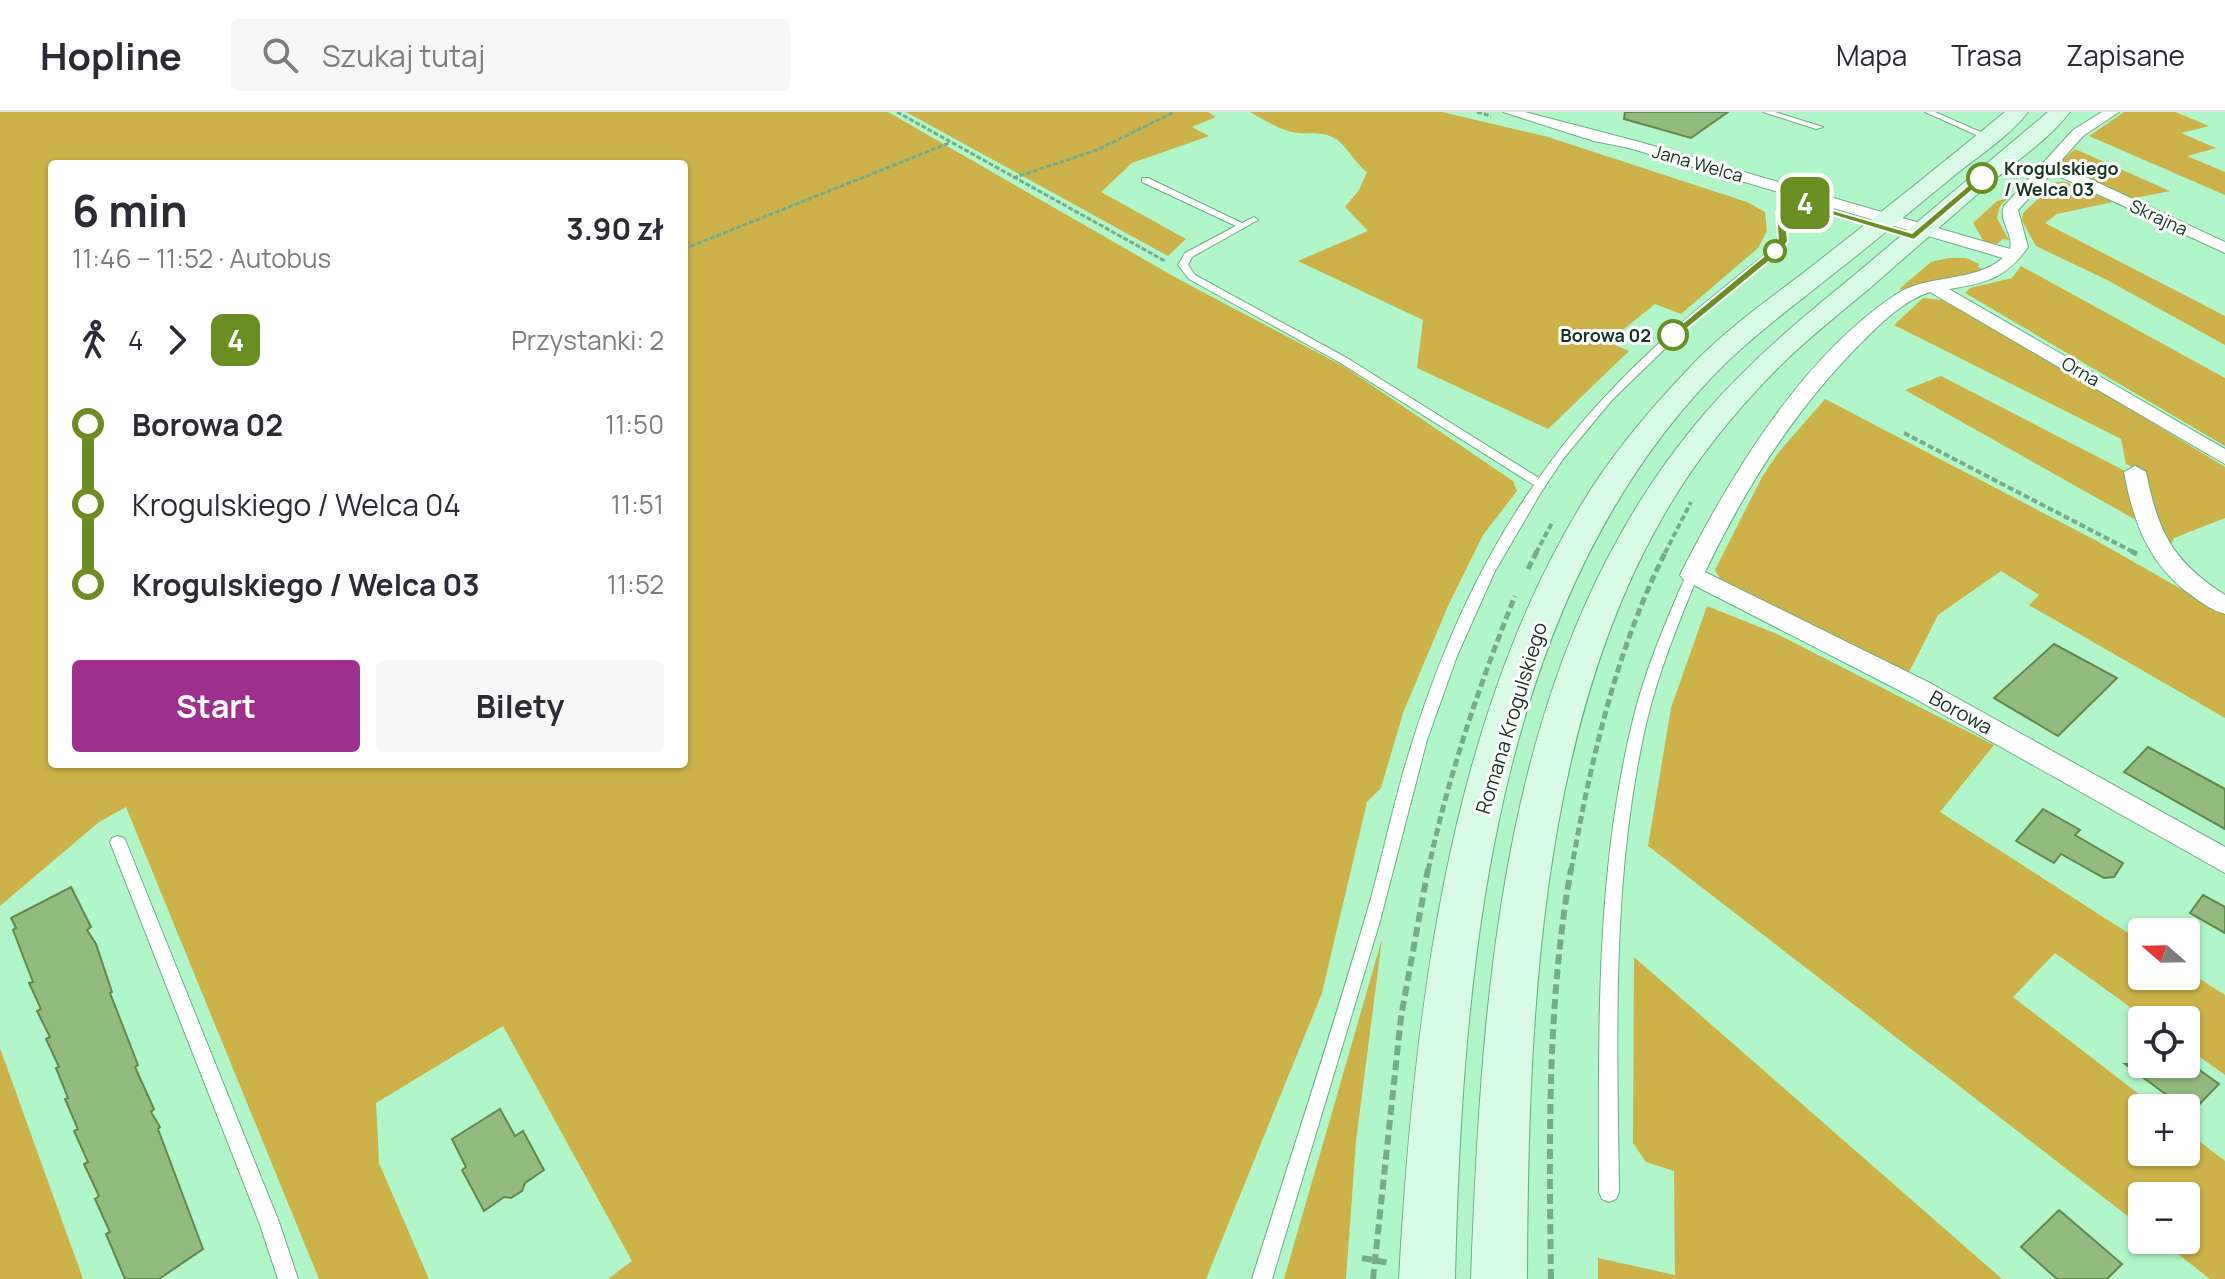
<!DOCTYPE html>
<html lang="pl">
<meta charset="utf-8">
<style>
:root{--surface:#fff;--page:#f7f7f7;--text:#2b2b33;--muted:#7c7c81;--line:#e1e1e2;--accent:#9f2f8d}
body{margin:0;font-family:Manrope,sans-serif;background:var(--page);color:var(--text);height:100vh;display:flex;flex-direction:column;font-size:30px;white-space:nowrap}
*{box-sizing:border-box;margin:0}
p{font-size:26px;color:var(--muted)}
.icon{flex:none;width:44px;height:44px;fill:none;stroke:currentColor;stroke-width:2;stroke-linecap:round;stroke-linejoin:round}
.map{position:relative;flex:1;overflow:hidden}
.side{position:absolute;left:48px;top:48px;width:640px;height:608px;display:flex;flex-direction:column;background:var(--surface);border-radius:8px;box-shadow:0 2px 6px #0004}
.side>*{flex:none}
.badge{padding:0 16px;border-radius:12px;font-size:28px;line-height:52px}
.needle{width:52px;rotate:290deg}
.fabs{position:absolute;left:2128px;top:806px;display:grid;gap:16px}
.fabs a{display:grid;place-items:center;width:72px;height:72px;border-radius:8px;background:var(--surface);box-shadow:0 2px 6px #0004;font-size:40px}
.map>.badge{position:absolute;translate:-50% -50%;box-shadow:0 0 0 4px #fff}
.legs{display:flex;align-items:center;gap:12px;height:88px;padding:0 24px;font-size:26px}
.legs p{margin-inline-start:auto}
.head{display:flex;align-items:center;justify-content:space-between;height:136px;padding:0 24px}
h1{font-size:44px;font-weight:700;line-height:60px}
.action{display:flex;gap:16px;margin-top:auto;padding:16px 24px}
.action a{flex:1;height:92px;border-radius:8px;background:var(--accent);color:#fff;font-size:32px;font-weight:700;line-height:92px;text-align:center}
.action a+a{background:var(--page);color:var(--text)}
ul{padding:0 24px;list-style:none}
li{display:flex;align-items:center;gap:28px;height:80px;font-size:30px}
li i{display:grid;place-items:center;width:12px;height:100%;margin:0 10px;background:currentColor}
li i::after{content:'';width:20px;height:20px;margin:-10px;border:6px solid;border-radius:50%;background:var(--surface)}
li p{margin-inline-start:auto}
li:first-child i{background:linear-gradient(#0000 50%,currentColor 0)}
li:last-child i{background:linear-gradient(currentColor 50%,#0000 0)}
header{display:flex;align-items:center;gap:48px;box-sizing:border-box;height:112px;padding:0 40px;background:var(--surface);border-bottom:2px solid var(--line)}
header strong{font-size:38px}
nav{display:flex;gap:44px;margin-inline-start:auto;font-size:28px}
.search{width:560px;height:72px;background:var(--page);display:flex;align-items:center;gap:20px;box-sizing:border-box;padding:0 28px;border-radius:8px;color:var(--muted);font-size:30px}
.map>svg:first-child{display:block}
.green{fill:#ccb248;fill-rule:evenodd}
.building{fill:#93bb7e;stroke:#63884e;stroke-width:2}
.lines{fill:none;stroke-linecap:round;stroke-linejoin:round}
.service-casing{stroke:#6baf84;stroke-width:2}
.minor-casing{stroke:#6baf84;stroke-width:2}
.secondary-casing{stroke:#6baf84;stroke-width:2}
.path-far3{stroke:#76ac89;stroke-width:3;stroke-dasharray:5 2;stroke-linecap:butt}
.path-far2{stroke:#76ac89;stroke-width:4;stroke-dasharray:6 3;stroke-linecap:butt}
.path-far1{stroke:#76ac89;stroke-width:5;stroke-dasharray:8 4;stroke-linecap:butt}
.path{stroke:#76ac89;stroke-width:6;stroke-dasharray:10 5;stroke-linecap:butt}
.service{fill:#fff;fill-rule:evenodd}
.minor{fill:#fff;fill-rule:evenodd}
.secondary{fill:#d9fbe6;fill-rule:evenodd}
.line-1{fill:#6b8e23;stroke:#fff;stroke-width:2}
.stop-1-dot{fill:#fff;stroke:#6b8e23;stroke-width:4}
.labels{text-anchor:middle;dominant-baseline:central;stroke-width:6;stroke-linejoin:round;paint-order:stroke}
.far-street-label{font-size:18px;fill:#183423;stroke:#fff}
.far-stop-label{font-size:18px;font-weight:bold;fill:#183423;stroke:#fff;text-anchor:start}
.street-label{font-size:20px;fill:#183423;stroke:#fff}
</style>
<header>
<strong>Hopline</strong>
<div class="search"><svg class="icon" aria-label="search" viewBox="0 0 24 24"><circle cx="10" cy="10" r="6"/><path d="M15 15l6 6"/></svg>Szukaj tutaj</div>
<nav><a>Mapa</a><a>Trasa</a><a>Zapisane</a></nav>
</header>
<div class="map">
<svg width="2225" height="1167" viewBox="0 0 2225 1167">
<rect width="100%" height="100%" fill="#b1f6c8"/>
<!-- green -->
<g class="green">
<path d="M 0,0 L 888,0 L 1180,168 L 1345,255 L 1513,369 L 1517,379 L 1483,423 L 1448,494 L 1403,601 L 1381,676 L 1367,690 L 1322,881 L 1206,1167 L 608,1167 L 632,1149 L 503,914 L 376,991 L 379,1051 L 429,1167 L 319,1167 L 126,695 L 99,710 L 0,794 ZM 52,52 L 684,52 L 684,652 L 52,652 Z"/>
<polygon points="906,0 1208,0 1216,5 1192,15 1209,24 1132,51 1101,80 1186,127 1168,144"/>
<path d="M 1250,0 L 1442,0 L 1548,25 L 1747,90 L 1765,100 L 1767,119 L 1758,136 L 1681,202 L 1655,192 L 1608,230 L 1629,239 L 1548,317 L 1417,256 L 1423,208 L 1298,149 L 1368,119 L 1345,95 L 1359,78 L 1367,60 C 1355,51 1345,32 1336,27 C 1323,19 1312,22 1298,21 C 1282,19 1264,8 1250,0 Z"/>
<polygon points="2124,0 2175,0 2209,14 2181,21 2216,36 2187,44 2225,60 2225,83 2089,24"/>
<polygon points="2075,37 2170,79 2130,87 2064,56 2059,51"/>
<polygon points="2056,70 2066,70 2113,90 2057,102 2045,111 2225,204 2225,233 2107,168 2036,134 2022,109 2023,101"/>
<polygon points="2008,86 2000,94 1997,106 2009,128 2003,127 1997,132 1984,130 1973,111 1997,89"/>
<polygon points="1948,146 1966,146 1979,152 1978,155 1985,158 1898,178 1931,150"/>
<polygon points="2021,154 2225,266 2225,334 1965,181 1970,176 2012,166"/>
<polygon points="1923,186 1942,188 1996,215 2225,355 2225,406 2174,426 2168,439 2144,361 2126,352 2121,327 1894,213"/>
<polygon points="1941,264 2127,360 2136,408 1905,278"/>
<polygon points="1825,287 2097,429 2225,502 2225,606 2029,493 2039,483 2001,459 1938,503 1906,566 1723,471 1715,458 1762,365 1778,341"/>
<polygon points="1707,494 1777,522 1994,633 1940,700 2142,830 2142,864 2186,864 2186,858 2225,883 2225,963 2186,935 2186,908 2148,908 2055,841 2013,885 2157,996 2142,996 2142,1040 2186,1040 2186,1019 2225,1049 2225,1167 2210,1167 2160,1128 2186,1128 2186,1084 2142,1084 2142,1115 1648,734 1671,596"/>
<polygon points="1382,827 1356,1029 1346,1167 1284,1167"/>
<polygon points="1634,845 2002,1167 1598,1167 1598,1146 1675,1163 1674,1059 1646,1050 1633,1031"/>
<polygon points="0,936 83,1167 0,1167"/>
</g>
<!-- building -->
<g class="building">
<polygon points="1625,0 1728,0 1691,26 1624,7"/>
<polygon points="2054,532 2117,566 2058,624 1994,586"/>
<polygon points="2148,635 2225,677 2225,717 2124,660"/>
<polygon points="2043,697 2080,718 2075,723 2123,751 2114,765 2104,766 2061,742 2054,751 2016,729"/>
<polygon points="71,775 91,815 87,818 96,832 112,880 110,881 138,953 135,955 154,997 151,1000 160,1015 158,1017 203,1137 159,1167 125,1167 106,1122 110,1120 95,1087 99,1084 84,1052 88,1050 74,1019 78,1017 65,987 68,986 56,956 59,955 46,927 50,925 37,899 41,897 29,871 33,870 13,818 16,816 11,806"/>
<polygon points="2203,783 2225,795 2225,821 2190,801"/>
<polygon points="2125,952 2191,952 2219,972 2191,1001"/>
<polygon points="500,997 515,1024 523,1019 544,1058 525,1071 522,1079 511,1086 504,1085 484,1099 462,1058 466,1055 452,1027"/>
<polygon points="2059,1098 2122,1152 2107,1167 2057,1167 2021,1135"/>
</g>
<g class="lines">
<defs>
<g id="service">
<polygon points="1763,0 1775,0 1823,15 1816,17"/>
<polygon points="1925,0 1935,0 1992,25 1985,27"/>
<path d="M 1142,66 L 1148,66 L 1242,111 L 1254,105 L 1258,108 L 1192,145 L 1188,153 L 1195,163 L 1347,246 L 1539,366 C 1603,274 1687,203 1775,135 L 1779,120 L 1776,100 L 1800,80 L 1807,82 L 1784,101 L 1787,120 L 1782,138 L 1682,220 L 1612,288 L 1563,347 L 1540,382 L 1494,461 L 1457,544 L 1427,628 L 1380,809 L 1272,1167 L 1252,1167 C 1292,1040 1334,914 1371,786 C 1385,734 1396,680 1413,628 C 1441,539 1480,450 1534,373 L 1339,250 L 1189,167 L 1178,153 L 1185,141 L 1236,114 L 1142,70 Z"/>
<path d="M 1692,459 L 1698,463 C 1678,512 1658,561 1646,612 C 1611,766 1617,924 1619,1080 L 1616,1087 L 1609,1090 L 1602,1087 L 1599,1080 C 1599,924 1595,765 1632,612 C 1644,560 1665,512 1686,463 Z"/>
<polygon points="118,724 124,726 126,730 279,1110 298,1167 278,1167 259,1110 110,730 112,726"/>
</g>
<g id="minor">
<path d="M 1503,0 L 1525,0 L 1636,29 L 2010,137 C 2014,122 1998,109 2004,94 L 2073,18 L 2102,0 L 2119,0 L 2083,24 L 2058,52 L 2225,130 L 2225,141 L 2052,61 L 2018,98 L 2028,135 C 2006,166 1987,171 1949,177 L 2225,337 L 2225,352 L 1930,180 C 1905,188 1883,209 1865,227 C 1797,294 1746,374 1705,460 L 1930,571 L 2225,735 L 2225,761 L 1912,585 L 1684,468 L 1680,463 C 1730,364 1801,246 1895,183 C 1928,161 1971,172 2003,146 L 1629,36 L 1594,29 Z"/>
<path d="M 2135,354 L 2146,360 C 2158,420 2172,449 2225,483 L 2225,502 C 2211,498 2199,489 2187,480 C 2147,449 2133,408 2124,360 Z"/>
</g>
<g id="secondary">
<path d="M 2005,0 L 2028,0 C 2008,26 1975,46 1950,67 C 1911,99 1872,132 1832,163 C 1796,192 1759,219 1726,251 C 1492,480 1462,858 1455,1167 L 1399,1167 C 1413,913 1446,617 1580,395 C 1610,344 1650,297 1692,253 C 1730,213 1777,182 1821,147 C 1883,99 1944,50 2005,0 Z"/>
<path d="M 2048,0 L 2070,0 C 2050,26 2019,47 1994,68 C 1952,104 1911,140 1870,176 C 1837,204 1803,230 1773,261 C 1730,305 1691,354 1661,408 C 1537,626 1528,922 1527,1167 L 1471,1167 C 1482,870 1503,535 1706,300 C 1752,247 1804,204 1858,160 C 1921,107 1985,53 2048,0 Z"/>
</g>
</defs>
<!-- service casing -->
<use href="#service" class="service-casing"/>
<!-- minor casing -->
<use href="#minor" class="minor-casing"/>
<!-- secondary casing -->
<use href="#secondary" class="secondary-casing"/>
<!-- path-far3 -->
<g class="path-far3">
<polyline points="897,0 1165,149"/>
<polyline points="1477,0 1491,4"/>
<polyline points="1013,66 1097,38 1174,0"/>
<polyline points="684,137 949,31"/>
</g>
<!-- path-far2 -->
<g class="path-far2">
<polyline points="1904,321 2135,441"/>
<polyline points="1536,441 1553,409"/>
<polyline points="1665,441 1691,390"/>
</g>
<!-- path-far1 -->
<g class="path-far1">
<polyline points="2131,439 2137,442"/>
<polyline points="1528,457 1537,439"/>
<path d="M 1428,759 C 1448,664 1479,574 1515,484"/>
<path d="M 1571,759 C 1591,649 1615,540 1666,439"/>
</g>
<!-- path -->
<g class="path">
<polyline points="1362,1146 1389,1151"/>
<polyline points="1373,1167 1401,905 1428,757"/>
<path d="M 1551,1167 C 1549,1031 1547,891 1571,757"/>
</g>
<!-- service -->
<use href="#service" class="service"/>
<!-- minor -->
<use href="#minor" class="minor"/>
<!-- secondary -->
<use href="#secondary" class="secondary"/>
</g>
<!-- line-1 -->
<polygon class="line-1" points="1979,64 1987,66 1914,128 1796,92 1785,101 1788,129 1783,138 1677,225 1668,223 1776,134 1778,129 1776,100 1791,86 1912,121"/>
<!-- markers -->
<g class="stop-1-dot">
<circle cx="1982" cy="66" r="14"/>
<circle cx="1775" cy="139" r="10"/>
<circle cx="1673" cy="223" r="14"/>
</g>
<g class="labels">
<!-- far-street labels -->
<g class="far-street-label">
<text transform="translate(1698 51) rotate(16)">Jana Welca</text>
<text transform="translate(2159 105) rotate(25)">Skrajna</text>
<text transform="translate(2081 259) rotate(30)">Orna</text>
</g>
<!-- far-stop labels -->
<g class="far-stop-label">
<text x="2004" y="56">Krogulskiego<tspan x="2004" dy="21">/ Welca 03</tspan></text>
<text x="1651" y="223" text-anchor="end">Borowa 02</text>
</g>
<!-- street labels -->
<g class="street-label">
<text transform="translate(1961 600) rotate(29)">Borowa</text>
<text transform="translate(1511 606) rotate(-73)">Romana Krogulskiego</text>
</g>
</g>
</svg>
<div class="fabs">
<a><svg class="needle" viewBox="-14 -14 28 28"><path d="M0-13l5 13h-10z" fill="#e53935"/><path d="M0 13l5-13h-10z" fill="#7c7c81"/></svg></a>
<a><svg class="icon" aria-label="locate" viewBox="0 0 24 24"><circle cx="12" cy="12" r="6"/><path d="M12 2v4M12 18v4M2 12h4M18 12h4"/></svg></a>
<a>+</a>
<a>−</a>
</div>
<b class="badge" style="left:1805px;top:91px;background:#6b8e23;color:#fff">4</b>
<section class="side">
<div class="head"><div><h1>6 min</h1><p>11:46 – 11:52 · Autobus</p></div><b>3.90 zł</b></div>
<div class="legs"><svg class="icon" aria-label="walk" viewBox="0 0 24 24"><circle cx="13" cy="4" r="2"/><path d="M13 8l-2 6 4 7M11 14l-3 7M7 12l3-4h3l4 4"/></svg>4<svg class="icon" aria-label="forward" viewBox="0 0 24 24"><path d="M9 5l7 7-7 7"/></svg><b class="badge" style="background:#6b8e23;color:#fff">4</b><p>Przystanki: 2</p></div>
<ul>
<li><i style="color:#6b8e23"></i><b>Borowa 02</b><p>11:50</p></li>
<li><i style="color:#6b8e23"></i><span>Krogulskiego / Welca 04</span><p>11:51</p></li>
<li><i style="color:#6b8e23"></i><b>Krogulskiego / Welca 03</b><p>11:52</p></li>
</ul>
<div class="action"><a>Start</a><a>Bilety</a></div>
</section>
</div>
